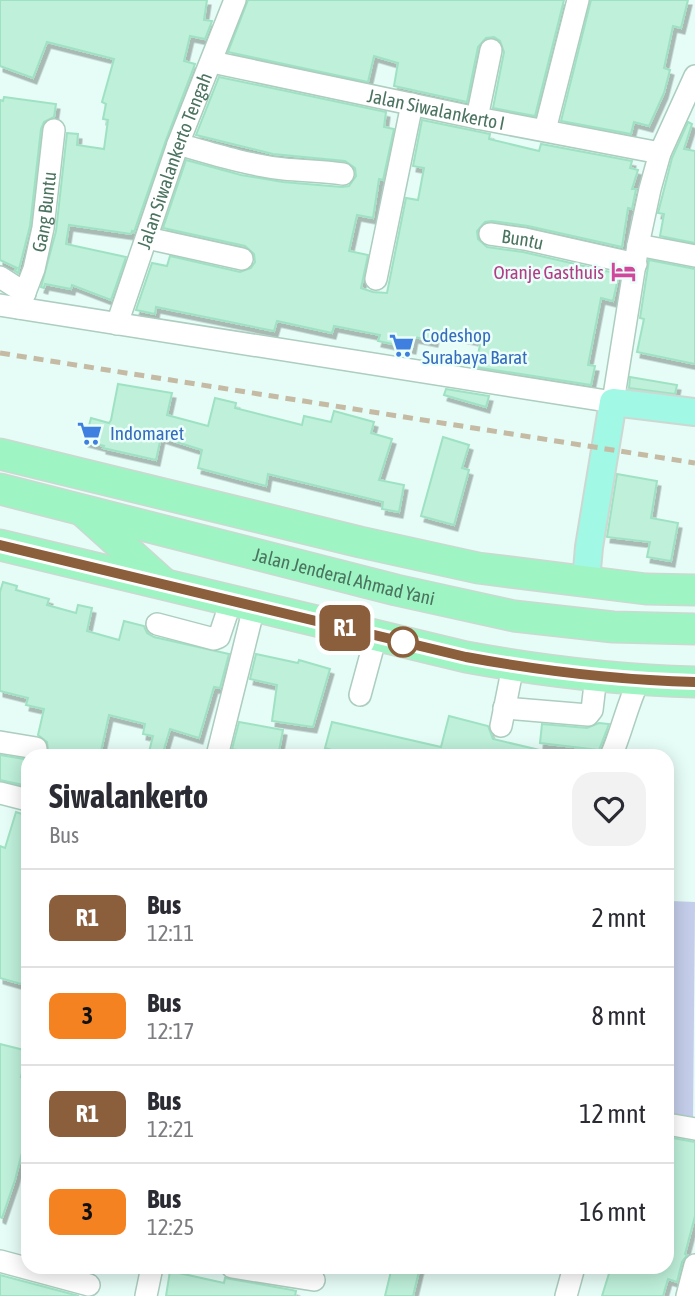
<!DOCTYPE html>
<html lang="id">
<style>
:root{--surface:#fff;--page:#f2f2f3;--text:#2b2b33;--muted:#7c7c81;--line:#e1e1e2}
body{margin:0;font-family:"Asap Condensed",sans-serif;background:var(--page);color:var(--text);height:100vh;display:flex;flex-direction:column;font-size:26px;white-space:nowrap}
*{box-sizing:border-box;margin:0}
p{font-size:23px;color:var(--muted)}
.icon{flex:none;width:38px;height:38px;fill:none;stroke:currentColor;stroke-width:2;stroke-linecap:round;stroke-linejoin:round}
.map{position:relative;flex:1;overflow:hidden}
.side{position:absolute;left:21px;top:749px;width:653px;height:525px;display:flex;flex-direction:column;background:var(--surface);border-radius:21px;box-shadow:0 4px 18px #0003}
.side>*{flex:none}
.badge{padding:0 14px;border-radius:10px;font-size:24px;line-height:46px}
.map>.badge{position:absolute;translate:-50% -50%;box-shadow:0 0 0 4px #fff}
.round{display:grid;place-items:center;flex:none;width:74px;height:74px;border-radius:21px;background:var(--page)}
.summary{display:flex;align-items:center;justify-content:space-between;height:119px;padding:0 28px}
h1{font-size:33px;font-weight:700;line-height:52px}
ul{padding:0;list-style:none}
li{display:flex;align-items:center;gap:21px;height:98px;padding:0 28px;border-top:2px solid var(--line)}
li div{flex:1}
li b{display:block;font-size:26px}
li em{font-style:normal}
li .badge{min-width:77px;font-weight:700;text-align:center}
.map>svg:first-child{display:block}
.green{fill:#c4cde9}
.building{fill:#bef0da;stroke:#9fe2c3;stroke-width:2;filter:url(#shadow)}
.lines{fill:none;stroke-linecap:round;stroke-linejoin:round}
.minor-casing{stroke:#accdbf;stroke-width:24}
.major-casing{stroke:#cdd8d2;stroke-width:30}
.highway-casing{stroke:#cdd8d2;stroke-width:33}
.minor{stroke:#fff;stroke-width:21}
.major{stroke:#a0f8e5;stroke-width:26}
.highway{stroke:#9ef4c2;stroke-width:30}
.rail{stroke:#c5bba4;stroke-width:5;stroke-dasharray:10 7;stroke-linecap:butt}
.line-casing{stroke:#fff;stroke-width:16}
.line{stroke:#8b5e3c;stroke-width:10}
.stop-dot{fill:#fff;stroke:#8b5e3c;stroke-width:3.5}
.labels{text-anchor:middle;dominant-baseline:central;stroke-width:5;stroke-linejoin:round;paint-order:stroke}
.street-label{font-size:19px;fill:#4b7460;stroke:#ecfefa}
.hotel-label{font-size:19px;fill:#b23c85;stroke:#ecfefa;text-anchor:end}
.shop-label{font-size:19px;fill:#366cbe;stroke:#ecfefa;text-anchor:start}
</style>
<div class="map">
<svg width="695" height="1296" viewBox="0 0 695 1296">
<defs>
<filter id="shadow"><feDropShadow dx="3.5" dy="5.5" stdDeviation="0" flood-color="#0004"/></filter>
</defs>
<rect width="100%" height="100%" fill="#e6fcf6"/>
<!-- green -->
<polygon class="green" points="670,901 695,902 693,1123 667,1119 667,911"/>
<!-- building -->
<g class="building">
<polygon points="0,0 207,0 204,20 212,21 205,39 190,36 184,61 195,64 166,140 134,232 132,231 131,234 69,225 66,244 126,257 111,300 72,285 71,289 45,284 44,288 41,287 56,231 67,133 78,134 77,145 104,149 108,120 103,119 106,104 102,102 114,59 47,42 33,78 0,66"/>
<polygon points="248,0 564,0 535,116 493,108 504,52 500,41 494,37 486,38 478,47 467,102 394,86 398,63 374,56 368,82 228,52"/>
<polygon points="591,0 688,0 681,28 673,26 664,68 670,70 664,93 649,126 634,122 631,134 561,121"/>
<polygon points="219,77 386,112 384,127 394,129 383,180 379,179 373,218 357,215 349,251 368,255 361,288 373,292 387,293 406,198 418,200 424,168 413,166 422,120 490,134 489,139 539,151 541,144 632,161 630,168 638,170 632,189 636,189 632,209 628,208 622,247 528,226 492,221 485,222 477,231 478,239 487,247 523,252 619,274 613,301 601,298 588,365 595,366 591,385 475,367 481,341 436,332 434,341 414,337 412,348 378,341 380,335 334,326 332,333 277,321 274,331 156,307 155,314 136,310 152,263 167,266 170,256 240,272 251,268 255,262 254,254 245,246 163,228 186,160 241,175 283,182 342,187 349,186 356,176 355,168 345,161 273,154 196,135"/>
<polygon points="4,97 56,104 54,117 44,122 41,129 30,226 18,273 15,271 17,268 0,260 0,100 3,101"/>
<polygon points="688,122 692,124 684,149 695,151 695,243 660,236 664,214 658,213 672,158"/>
<polygon points="649,260 695,269 695,364 637,352 644,319 640,318"/>
<polygon points="630,377 677,385 675,394 629,388"/>
<polygon points="118,384 172,393 167,415 208,426 215,398 236,403 235,408 302,425 304,416 331,422 334,411 374,422 371,433 392,439 379,480 404,485 399,512 382,509 383,502 268,474 266,486 198,468 202,450 161,437 156,460 103,448 104,446 85,441 91,418 109,423 111,420"/>
<polygon points="446,389 489,396 486,407 444,395"/>
<polygon points="443,437 469,445 462,468 469,470 454,525 421,516"/>
<polygon points="617,474 657,481 651,518 678,523 671,561 647,557 650,542 607,537"/>
<polygon points="3,582 17,586 16,590 49,599 47,605 76,613 78,605 92,608 87,631 119,640 124,621 144,626 147,633 154,637 229,654 220,688 214,687 199,738 170,729 162,756 148,756 153,736 143,734 145,724 109,715 100,756 49,756 47,742 38,735 44,709 26,705 28,698 0,691 0,592"/>
<polygon points="256,654 298,663 299,660 330,669 313,727 272,721 277,685 250,679"/>
<polygon points="449,716 488,726 493,739 544,751 543,756 331,756 332,750 325,748 332,722 441,747"/>
<polygon points="239,722 283,730 278,756 249,756 250,753 232,749"/>
<polygon points="599,723 609,724 599,750 540,743 542,724 587,728"/>
<polygon points="0,755 24,759 28,766 28,786 0,780"/>
<polygon points="16,812 28,816 28,986 0,978 0,846 5,848"/>
<polygon points="0,1044 28,1051 21,1077 28,1079 28,1145 24,1145 15,1180 2,1218 0,1217"/>
<polygon points="667,1137 695,1142 695,1216 685,1254 687,1255 682,1262 677,1282 668,1279 663,1296 602,1296 611,1267 667,1267 670,1246 667,1245"/>
<polygon points="392,1267 420,1267 413,1296 385,1296"/>
<polygon points="170,1271 224,1283 225,1278 292,1290 296,1291 295,1296 166,1296"/>
<polygon points="0,1275 79,1296 0,1296"/>
</g>
<g class="lines">
<defs>
<g id="minor">
<path id="s1" d="M 212,62 L 477,118 L 660,153"/>
<polyline points="477,118 491,50"/>
<polyline points="545,130 578,0"/>
<path d="M 178,144 C 213,154 248,165 284,169 C 304,171 323,171 343,174"/>
<path id="s2" d="M 490,234 L 525,239 L 636,264"/>
<polyline points="147,238 242,259"/>
<polyline points="638,245 695,256"/>
<polyline points="0,277 25,293"/>
<polyline points="376,279 412,104"/>
<polyline points="0,305 613,402 638,245 650,189 660,153 695,76"/>
<path id="s3" d="M 19,308 L 34,269 L 43,228 L 54,130"/>
<path id="s4" d="M 117,324 L 178,144 L 235,0"/>
<polyline points="157,624 214,639 219,637 231,601"/>
<polyline points="360,695 376,636"/>
<polyline points="504,708 588,715 592,710 596,676"/>
<polyline points="501,726 513,666"/>
<polyline points="0,742 36,748 36,756"/>
<polyline points="217,756 254,607"/>
<path d="M 611,756 C 622,731 627,705 639,680"/>
<polyline points="0,793 28,800"/>
<polyline points="667,1124 695,1129"/>
<polyline points="0,1261 89,1285"/>
<polyline points="232,1267 314,1280"/>
<polyline points="146,1296 152,1267"/>
<polyline points="566,1296 574,1267"/>
<polyline points="687,1296 695,1265"/>
</g>
<polyline id="major" points="586,581 589,547 613,402 695,412"/>
<g id="highway">
<polyline points="0,454 360,542 478,568 646,589 695,590"/>
<path id="s5" d="M 0,489 L 396,590 L 514,616 L 613,627 L 695,629"/>
<polyline points="84,512 162,582"/>
<path d="M 0,545 L 466,657 C 542,671 618,680 695,682"/>
</g>
</defs>
<!-- minor casing -->
<use href="#minor" class="minor-casing"/>
<!-- major casing -->
<use href="#major" class="major-casing"/>
<!-- highway casing -->
<use href="#highway" class="highway-casing"/>
<!-- minor -->
<use href="#minor" class="minor"/>
<!-- major -->
<use href="#major" class="major"/>
<!-- highway -->
<use href="#highway" class="highway"/>
<!-- rail -->
<polyline class="rail" points="0,353 695,463"/>
</g>
<g class="lines">
<defs>
<path id="line" d="M 0,545 L 466,657 C 542,671 618,680 695,682"/>
</defs>
<!-- line casing -->
<use href="#line" class="line-casing"/>
<!-- line -->
<use href="#line" class="line"/>
</g>
<!-- icons -->
<defs>
<symbol id="hotel-bare" viewBox="-9 -9 18 18"><path d="M-6-4.5h1.5V1H6V5H4.5V3h-9V5H-6ZM-4 0a1.8 1.8 0 1 1 3.6 0ZM.5 0V-2.5h3Q6-2.5 6 0Z" fill="#d1479c" stroke="#ecfefa" stroke-width="2.5" paint-order="stroke"/></symbol>
<symbol id="supermarket-bare" viewBox="-9 -9 18 18"><path d="M-6-5.5h2.5l.6 2H6L4.5 2H-2.5L-4.4-4H-6ZM-1.5 3.2a1.3 1.3 0 1 0 .1 0ZM3 3.2a1.3 1.3 0 1 0 .1 0Z" fill="#3f7fe0" stroke="#ecfefa" stroke-width="2.5" paint-order="stroke"/></symbol>
</defs>
<g fill-rule="evenodd">
<use href="#hotel-bare" x="606" y="254" width="35" height="35"/>
<use href="#supermarket-bare" x="384" y="328" width="35" height="35"/>
<use href="#supermarket-bare" x="72" y="416" width="35" height="35"/>
</g>
<!-- markers -->
<circle class="stop-dot" cx="403" cy="642" r="14"/>
<g class="labels">
<!-- street labels -->
<g class="street-label">
<text stroke="none"><textPath href="#s1" startOffset="229">Jalan Siwalankerto I</textPath></text>
<text stroke="none"><textPath href="#s4" startOffset="173">Jalan Siwalankerto Tengah</textPath></text>
<text stroke="none"><textPath href="#s3" startOffset="100">Gang Buntu</textPath></text>
<text stroke="none"><textPath href="#s2" startOffset="33">Buntu</textPath></text>
<text stroke="none"><textPath href="#s5" startOffset="355">Jalan Jenderal Ahmad Yani</textPath></text>
</g>
<!-- hotel labels -->
<g class="hotel-label">
<text x="604" y="272">Oranje Gasthuis</text>
</g>
<!-- shop labels -->
<g class="shop-label">
<text x="422" y="335">Codeshop<tspan x="422" dy="22">Surabaya Barat</tspan></text>
<text x="110" y="433">Indomaret</text>
</g>
</g>
</svg>
<b class="badge" style="left:345px;top:628px;background:#8b5e3c;color:#fff">R1</b>
<section class="side">
<div class="summary"><div><h1>Siwalankerto</h1><p>Bus</p></div><a class="round"><svg class="icon" aria-label="heart" viewBox="0 0 24 24"><path d="M12 20l-8-8c-3-5 5-10 8-4 3-6 11-1 8 4z"/></svg></a></div>
<ul>
<li><span class="badge" style="background:#8b5e3c;color:#fff">R1</span><div><b>Bus</b><p>12:11</p></div><em>2 mnt</em></li>
<li><span class="badge" style="background:#f58220;color:#111">3</span><div><b>Bus</b><p>12:17</p></div><em>8 mnt</em></li>
<li><span class="badge" style="background:#8b5e3c;color:#fff">R1</span><div><b>Bus</b><p>12:21</p></div><em>12 mnt</em></li>
<li><span class="badge" style="background:#f58220;color:#111">3</span><div><b>Bus</b><p>12:25</p></div><em>16 mnt</em></li>
</ul>
</section>
</div>
